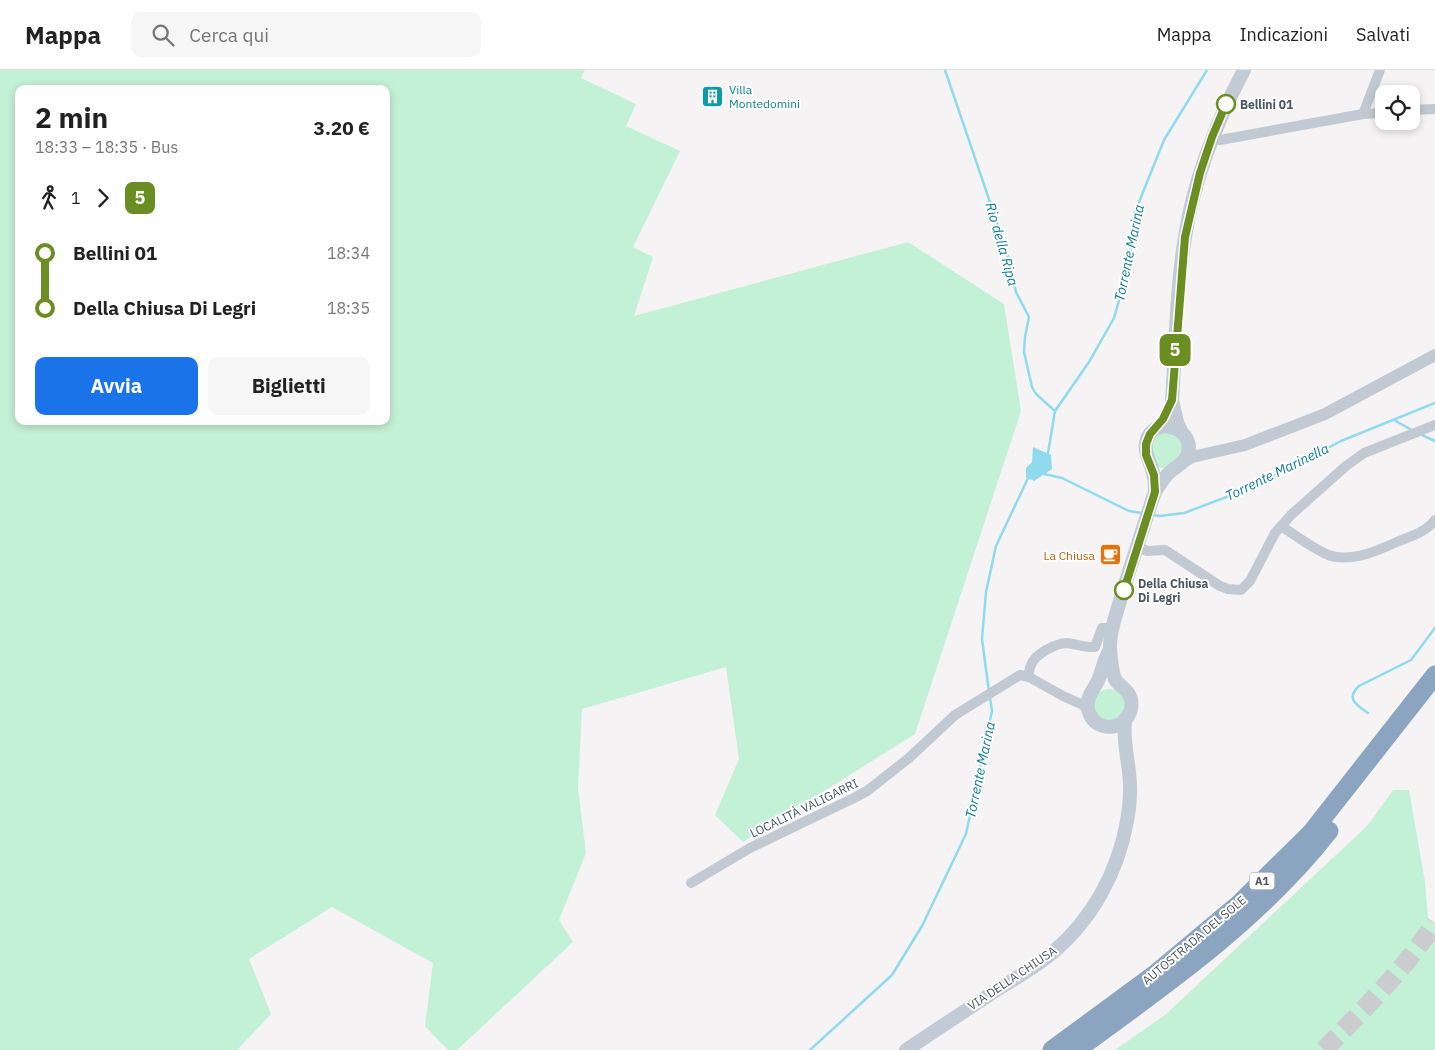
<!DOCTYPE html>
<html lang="it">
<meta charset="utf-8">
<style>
:root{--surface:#fff;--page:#f6f6f6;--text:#222;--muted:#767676;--line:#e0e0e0;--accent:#1a73e8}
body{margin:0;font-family:"IBM Plex Sans",sans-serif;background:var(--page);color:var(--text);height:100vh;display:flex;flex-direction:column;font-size:19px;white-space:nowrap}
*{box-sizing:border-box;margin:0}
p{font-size:16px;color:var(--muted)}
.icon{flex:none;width:28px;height:28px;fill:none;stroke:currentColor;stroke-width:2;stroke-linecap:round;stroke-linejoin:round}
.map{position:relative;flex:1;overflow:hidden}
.details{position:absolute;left:15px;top:15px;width:375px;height:340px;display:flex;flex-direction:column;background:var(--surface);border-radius:10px;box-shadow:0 2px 8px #0003}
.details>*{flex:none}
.badge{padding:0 10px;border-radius:8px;font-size:18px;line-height:32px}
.tools{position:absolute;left:1375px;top:15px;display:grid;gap:10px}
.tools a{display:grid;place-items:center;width:45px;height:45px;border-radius:10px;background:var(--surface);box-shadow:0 2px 8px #0003;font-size:25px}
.map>.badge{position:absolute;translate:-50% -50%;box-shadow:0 0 0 2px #fff}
.legs{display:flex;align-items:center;gap:8px;height:55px;padding:0 20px;font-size:16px}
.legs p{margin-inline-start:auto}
.overview{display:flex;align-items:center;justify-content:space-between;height:85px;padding:0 20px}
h1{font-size:28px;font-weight:800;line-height:38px}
.button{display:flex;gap:10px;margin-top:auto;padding:10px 20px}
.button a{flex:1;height:58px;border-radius:10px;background:var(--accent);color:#fff;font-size:20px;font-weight:800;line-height:58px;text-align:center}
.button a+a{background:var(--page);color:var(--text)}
ul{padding:0 20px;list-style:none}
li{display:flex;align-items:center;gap:18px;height:55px;font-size:19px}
li i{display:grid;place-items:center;width:8px;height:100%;margin:0 6px;background:currentColor}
li i::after{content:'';width:12px;height:12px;margin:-6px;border:4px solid;border-radius:50%;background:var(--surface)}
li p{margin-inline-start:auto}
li:first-child i{background:linear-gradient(#0000 50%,currentColor 0)}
li:last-child i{background:linear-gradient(currentColor 50%,#0000 0)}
header{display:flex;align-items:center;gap:30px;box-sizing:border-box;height:70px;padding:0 25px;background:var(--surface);border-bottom:1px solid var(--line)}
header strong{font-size:24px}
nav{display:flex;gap:28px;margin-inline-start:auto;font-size:18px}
.search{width:350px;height:45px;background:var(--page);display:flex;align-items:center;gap:12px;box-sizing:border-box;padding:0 18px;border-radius:10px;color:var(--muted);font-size:19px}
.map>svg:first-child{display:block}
.green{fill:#c3f1d5;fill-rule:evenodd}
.water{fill:#90daee}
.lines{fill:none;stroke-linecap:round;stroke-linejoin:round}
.stream{stroke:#90daee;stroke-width:2.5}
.motorway-tunnel{stroke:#caccce;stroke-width:19;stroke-dasharray:19 9;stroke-linecap:butt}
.minor{stroke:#c1cad2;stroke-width:10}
.tertiary{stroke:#c1cad2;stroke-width:12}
.secondary{stroke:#c1cbd6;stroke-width:14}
.motorway{stroke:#8ba5c1;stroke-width:19}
.line-1-casing{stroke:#fff;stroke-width:11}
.line-1{stroke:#6b8e23;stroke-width:8}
.stop-1-dot{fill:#fff;stroke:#6b8e23;stroke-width:2.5}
.labels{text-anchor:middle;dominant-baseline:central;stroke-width:4;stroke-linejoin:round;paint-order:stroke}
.shield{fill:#fff;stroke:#808990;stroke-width:1}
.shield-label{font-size:11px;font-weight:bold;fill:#4a5661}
.culture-label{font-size:12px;fill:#0d838f;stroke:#fff;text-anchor:start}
.stop-label{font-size:12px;font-weight:bold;fill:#4a5661;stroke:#fff;text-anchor:start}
.food-label{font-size:12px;fill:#c56008;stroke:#fff;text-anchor:end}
.street-label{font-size:12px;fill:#4a5661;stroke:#fff}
.water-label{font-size:14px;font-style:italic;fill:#0c7c9b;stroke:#fff}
</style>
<header>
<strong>Mappa</strong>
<div class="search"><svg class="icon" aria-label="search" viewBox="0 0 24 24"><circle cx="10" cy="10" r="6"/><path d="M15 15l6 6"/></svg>Cerca qui</div>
<nav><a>Mappa</a><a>Indicazioni</a><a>Salvati</a></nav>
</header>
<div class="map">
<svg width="1435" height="980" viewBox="0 0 1435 980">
<rect width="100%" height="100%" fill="#f5f3f3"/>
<!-- green -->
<g class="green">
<path d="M 0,0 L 585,0 L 581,8 L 636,34 L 626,56 L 680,81 L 633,177 L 653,187 L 634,246 L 908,172 L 1004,234 L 1021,341 L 915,664 L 743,772 L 715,745 L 739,689 L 726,597 L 582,639 L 578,718 L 586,783 L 559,850 L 573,872 L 457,980 L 448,980 L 425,956 L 433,893 L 332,837 L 249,889 L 271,944 L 237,980 L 0,980 ZM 19,19 L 386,19 L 386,351 L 19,351 Z"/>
<polygon points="1165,356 1188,376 1168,399 1157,397 1147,368"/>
<circle cx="1109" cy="635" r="16"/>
<polygon points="1393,720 1409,720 1425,812 1428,849 1435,855 1435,980 1115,980 1165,945 1368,755"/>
</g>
<!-- water -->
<polygon class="water" points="1033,377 1051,385 1052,399 1034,411 1026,407 1026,398 1032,392"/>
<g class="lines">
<!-- stream -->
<g class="stream">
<polyline points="945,0 1007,182 1016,222 1029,247 1025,267 1024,282 1032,317 1036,324 1055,341"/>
<polyline points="1394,350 1410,359"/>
<polyline points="1422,365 1435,371"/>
<polyline points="1046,385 1048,383 1055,341 1089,292 1114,248 1129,195 1135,142 1164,70 1207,0"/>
<polyline points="1044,404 1062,408 1129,441 1142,443"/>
<polyline points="1153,445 1160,446 1184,443 1253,417 1341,371 1435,333"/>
<polyline points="989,622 982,569 986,522 996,476 1029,406"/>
<path d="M 1368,643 C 1357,635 1345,629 1359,616 L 1411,590 L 1435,558"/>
<polyline points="810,980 892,905 922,856 966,764 992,641 990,627"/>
</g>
<!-- motorway-tunnel -->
<path class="motorway-tunnel" d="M 1324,980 C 1363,940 1404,900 1435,853"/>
<!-- minor -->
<g class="minor">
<polyline points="1411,40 1435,39"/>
<polyline points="1363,44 1380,0"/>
<polyline points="1212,67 1220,70 1363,44 1384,43"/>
<path d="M 1281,456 C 1295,465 1309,476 1324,483 C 1347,495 1377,481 1399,471 C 1412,466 1426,462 1435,450"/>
<polyline points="1137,476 1147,481 1165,480 1220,516 1228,519 1241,520 1250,511 1275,463 1291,445 1346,396 1364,383 1435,355"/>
<path d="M 1029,607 C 1029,603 1029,598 1031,595 C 1035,584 1056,573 1067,573 C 1076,574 1086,578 1095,577 L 1102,558 L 1113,558"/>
<polyline points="691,813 750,778 854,728 867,721 909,688 955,645 1020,605 1029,607 1063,626 1083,635 1088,641"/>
</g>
<!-- tertiary -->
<polyline class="tertiary" points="1183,392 1192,387 1245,375 1325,344 1435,285"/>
<!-- secondary -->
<g class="secondary">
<path d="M 1181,361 L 1177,352 L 1172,330 C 1176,276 1176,221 1185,167 C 1194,108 1216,53 1244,0"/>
<path d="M 1110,580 C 1104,588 1103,599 1099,608 C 1097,614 1093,619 1090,625 C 1084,637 1090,652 1103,656 C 1111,658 1119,656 1124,651 C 1132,643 1134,632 1128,623 C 1124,617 1118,615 1115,609 C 1112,603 1110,582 1110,575 C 1110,559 1117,543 1121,527 C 1132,492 1143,457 1155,422 C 1158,417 1162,411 1166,406 C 1171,399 1181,396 1186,388 C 1201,359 1152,342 1146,373 C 1144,383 1151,393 1153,403 C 1155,409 1155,416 1155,422"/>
<path d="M 906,980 C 936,960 965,941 995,921 C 1014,909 1034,898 1052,883 C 1092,850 1118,802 1127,751 C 1130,735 1131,718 1129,702 C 1127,684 1123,669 1125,650"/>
</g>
<!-- motorway -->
<g class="motorway">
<polyline points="1052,980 1154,905 1239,834 1311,763 1435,605"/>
<path d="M 1076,980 C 1166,915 1260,849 1329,761"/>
</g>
</g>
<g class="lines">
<defs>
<polyline id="line-1" points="1124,520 1155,422 1154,405 1146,385 1146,374 1150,364 1163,349 1172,330 1185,167 1200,103 1212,67 1226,34"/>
</defs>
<!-- line-1 casing -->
<use href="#line-1" class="line-1-casing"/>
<!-- line-1 -->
<use href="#line-1" class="line-1"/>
</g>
<!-- icons -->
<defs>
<symbol id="building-square" viewBox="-11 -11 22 22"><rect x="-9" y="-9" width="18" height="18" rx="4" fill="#0f9aa8" stroke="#fff"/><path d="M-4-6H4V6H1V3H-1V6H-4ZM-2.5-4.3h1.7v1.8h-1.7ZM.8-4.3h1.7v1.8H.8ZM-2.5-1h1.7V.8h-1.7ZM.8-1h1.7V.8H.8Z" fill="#fff"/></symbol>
<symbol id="cafe-square" viewBox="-11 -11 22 22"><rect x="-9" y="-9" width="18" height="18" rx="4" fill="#e8710a" stroke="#fff"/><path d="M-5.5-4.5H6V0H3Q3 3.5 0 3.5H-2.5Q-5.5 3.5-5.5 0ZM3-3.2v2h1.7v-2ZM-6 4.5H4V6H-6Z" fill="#fff"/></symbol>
</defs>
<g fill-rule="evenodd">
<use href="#building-square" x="700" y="14" width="25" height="25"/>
<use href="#cafe-square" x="1098" y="472" width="25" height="25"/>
</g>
<!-- markers -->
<g class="stop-1-dot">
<circle cx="1226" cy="34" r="9"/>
<circle cx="1124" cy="520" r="9"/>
</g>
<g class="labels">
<!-- shield labels -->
<rect class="shield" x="1249.5" y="802.5" width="25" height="17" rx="4"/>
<g class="shield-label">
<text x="1262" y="811">A1</text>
</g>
<!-- culture labels -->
<g class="culture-label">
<text x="729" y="19">Villa<tspan x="729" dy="14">Montedomini</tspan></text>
</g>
<!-- stop labels -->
<g class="stop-label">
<text x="1240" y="34">Bellini 01</text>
<text x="1138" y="513">Della Chiusa<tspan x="1138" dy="14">Di Legri</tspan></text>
</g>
<!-- food labels -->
<g class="food-label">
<text x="1095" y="485">La Chiusa</text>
</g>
<!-- street labels -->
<g class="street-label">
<text transform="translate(804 738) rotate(-26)">LOCALITÀ VALIGARRI</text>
<text transform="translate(1194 870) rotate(-40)">AUTOSTRADA DEL SOLE</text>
<text transform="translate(1012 908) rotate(-34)">VIA DELLA CHIUSA</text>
</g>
<!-- water labels -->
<g class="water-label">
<text transform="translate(1002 174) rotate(74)">Rio della Ripa</text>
<text transform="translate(1129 183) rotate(-78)">Torrente Marina</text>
<text transform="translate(1277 402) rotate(-26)">Torrente Marinella</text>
<text transform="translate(980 700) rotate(-78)">Torrente Marina</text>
</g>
</g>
</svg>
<div class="tools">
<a><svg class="icon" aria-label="locate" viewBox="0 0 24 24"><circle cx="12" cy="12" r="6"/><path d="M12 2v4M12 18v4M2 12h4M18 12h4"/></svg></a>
</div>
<b class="badge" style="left:1175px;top:280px;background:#6b8e23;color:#fff">5</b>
<section class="details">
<div class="overview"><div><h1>2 min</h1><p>18:33 – 18:35 · Bus</p></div><b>3.20 €</b></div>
<div class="legs"><svg class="icon" aria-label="walk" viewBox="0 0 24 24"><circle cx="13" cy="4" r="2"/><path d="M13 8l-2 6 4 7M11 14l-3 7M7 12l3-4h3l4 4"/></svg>1<svg class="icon" aria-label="forward" viewBox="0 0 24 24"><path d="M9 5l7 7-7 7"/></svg><b class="badge" style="background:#6b8e23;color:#fff">5</b></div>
<ul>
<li><i style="color:#6b8e23"></i><b>Bellini 01</b><p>18:34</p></li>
<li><i style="color:#6b8e23"></i><b>Della Chiusa Di Legri</b><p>18:35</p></li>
</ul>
<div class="button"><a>Avvia</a><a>Biglietti</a></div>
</section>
</div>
